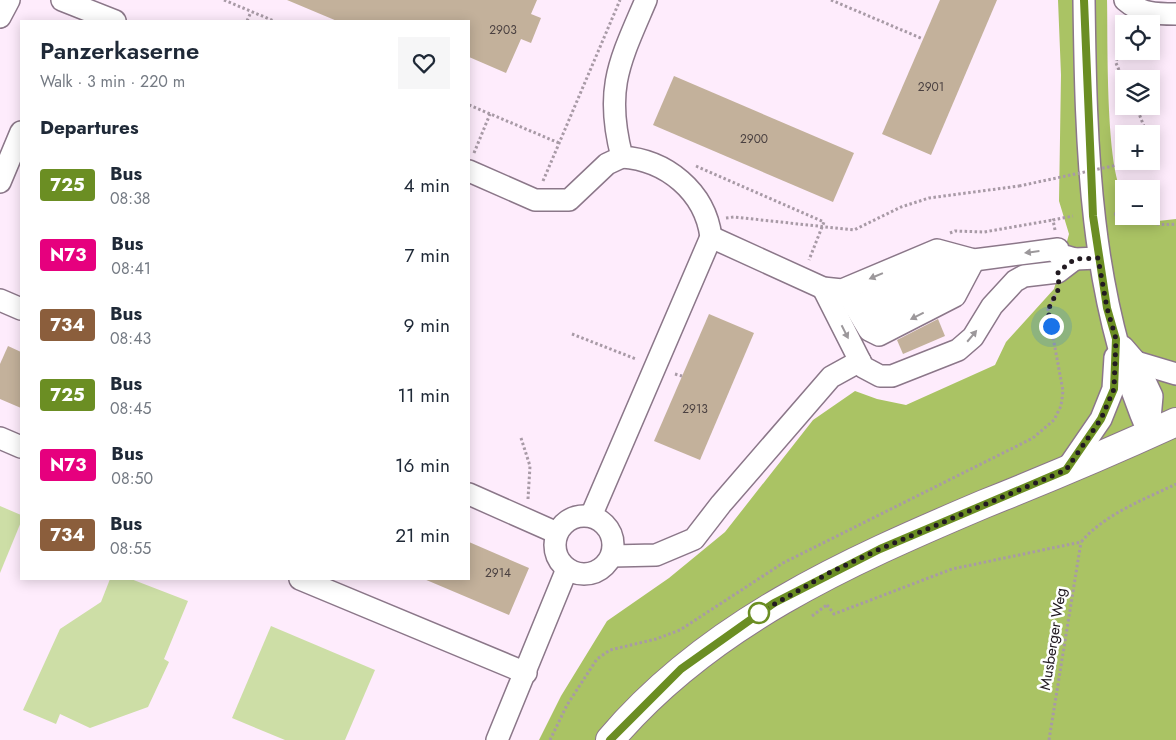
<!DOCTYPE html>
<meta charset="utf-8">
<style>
:root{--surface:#fff;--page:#f6f6f7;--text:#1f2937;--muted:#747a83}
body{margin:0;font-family:Jost,sans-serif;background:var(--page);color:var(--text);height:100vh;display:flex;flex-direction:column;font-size:19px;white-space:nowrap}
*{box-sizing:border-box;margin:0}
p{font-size:16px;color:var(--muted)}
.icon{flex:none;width:28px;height:28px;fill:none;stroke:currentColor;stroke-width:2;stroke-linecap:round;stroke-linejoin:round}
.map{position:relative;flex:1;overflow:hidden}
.side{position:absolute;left:20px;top:20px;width:450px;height:560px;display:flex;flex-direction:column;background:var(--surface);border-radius:0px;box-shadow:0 2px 12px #0003}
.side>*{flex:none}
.badge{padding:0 10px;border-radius:4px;font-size:18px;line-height:32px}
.controls{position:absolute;left:1115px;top:15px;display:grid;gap:10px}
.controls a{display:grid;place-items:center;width:45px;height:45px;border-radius:0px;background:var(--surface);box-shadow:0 2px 12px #0003;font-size:25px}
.you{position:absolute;width:25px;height:25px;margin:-12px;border:4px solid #fff;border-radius:50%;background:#1a73e8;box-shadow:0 0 0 8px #1a73e833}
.map>.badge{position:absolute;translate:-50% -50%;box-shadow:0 0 0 2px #fff}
h2{padding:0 20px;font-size:19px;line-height:45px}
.round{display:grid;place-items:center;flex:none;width:52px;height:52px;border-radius:0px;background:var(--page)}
.overview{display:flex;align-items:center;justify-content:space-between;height:85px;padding:0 20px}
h1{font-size:24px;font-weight:600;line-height:38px}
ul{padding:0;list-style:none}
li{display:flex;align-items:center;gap:15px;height:70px;padding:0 20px}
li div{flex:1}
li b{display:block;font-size:19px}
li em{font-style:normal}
li .badge{min-width:55px;font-weight:700;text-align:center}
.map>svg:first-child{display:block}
.green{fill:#cddea6}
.forest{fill:#aac364}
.building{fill:#c3b19b}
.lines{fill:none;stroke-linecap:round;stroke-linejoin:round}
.minor-casing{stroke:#8b7789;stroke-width:24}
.major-casing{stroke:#8b7789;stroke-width:30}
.path{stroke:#a89aa6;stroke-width:3;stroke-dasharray:2.5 2.5;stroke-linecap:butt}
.minor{stroke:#fff;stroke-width:21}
.major{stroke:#fff;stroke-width:28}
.path-bridge{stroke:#a89aa6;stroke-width:3;stroke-dasharray:2.5 2.5;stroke-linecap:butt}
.oneway{fill:#9c989b}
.line-casing{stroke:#fff;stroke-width:11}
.line{stroke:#6b8e23;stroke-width:8}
.walk{stroke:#221a21;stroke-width:5;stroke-dasharray:0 9}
.stop-dot{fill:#fff;stroke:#6b8e23;stroke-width:2.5}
.labels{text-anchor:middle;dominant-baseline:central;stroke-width:5;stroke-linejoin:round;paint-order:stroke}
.number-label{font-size:12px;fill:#4a4040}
.street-label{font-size:15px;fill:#221a21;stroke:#fff}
</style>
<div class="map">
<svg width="1176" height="740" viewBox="0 0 1176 740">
<rect width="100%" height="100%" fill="#feecfc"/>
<!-- green -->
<g class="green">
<polygon points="0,506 21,515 21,522 0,573"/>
<polygon points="110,579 131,579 188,601 164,659 169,662 148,707 90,728 60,714 56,724 23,710 60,629 101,602"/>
<polygon points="271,626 375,670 345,740 285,740 232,718"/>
</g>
<!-- forest -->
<path class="forest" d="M 1058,0 L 1107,0 C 1108,35 1105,173 1124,195 L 1124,216 L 1148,216 L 1158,221 L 1176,219 L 1176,740 L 539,740 L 561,696 L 607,621 L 669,578 L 725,532 L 813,420 L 855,391 L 877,399 L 906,405 L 995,365 L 1006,342 L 1054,289 L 1069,234 L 1059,201 L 1061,75 Z"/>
<!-- building -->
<g class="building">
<polygon points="287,0 537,0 531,14 541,18 531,43 521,39 506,73 469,57 469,21 337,21"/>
<polygon points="940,0 997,0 931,155 882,134"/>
<polygon points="674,76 854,153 833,202 653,125"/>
<polygon points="709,314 754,333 700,460 654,441"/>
<polygon points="938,319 945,336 903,354 897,340"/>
<polygon points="8,346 21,352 21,408 0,399 0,364"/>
<polygon points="469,542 529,568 509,615 424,579 469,579"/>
</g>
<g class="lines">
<defs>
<g id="minor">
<polyline points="62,0 115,21"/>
<path d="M 646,0 C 620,61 604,88 622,157 C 666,160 705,191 711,237"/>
<path d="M 1084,0 C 1086,147 1089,297 1149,434"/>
<path d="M 1125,0 C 1141,14 1156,14 1176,14"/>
<polyline points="0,17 9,0"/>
<polyline points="469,171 535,200 569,200 607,164 622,157"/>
<polyline points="0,182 21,132"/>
<polyline points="823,288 863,367 880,376 892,376 958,350 973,337 992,306 1015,281 1024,276 1058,272 1075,259"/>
<polyline points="842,290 847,293 869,330 879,335 955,296 974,260"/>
<polyline points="0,300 21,309"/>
<polyline points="855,307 944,266 969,261"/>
<polyline points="864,321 951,282 965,269"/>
<polyline points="1123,347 1136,362 1152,396 1149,430"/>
<polyline points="1136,362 1176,374"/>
<polyline points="0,438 21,447"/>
<polyline points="1066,470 1101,419 1113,389 1115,357"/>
<polyline points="469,494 557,533"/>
<polyline points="591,516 711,237 823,288 842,290 937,250 974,260 1058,249 1058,254 1075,259 1098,258"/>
<circle cx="584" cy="545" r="29"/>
<polyline points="612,556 656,555 694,539 721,504 831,377 860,361"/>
<polyline points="300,579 526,673"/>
<polyline points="497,740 567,569"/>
</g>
<path id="major" d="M 610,740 C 708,624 847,562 984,504 C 1049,478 1113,451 1176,422"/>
</defs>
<!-- minor casing -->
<use href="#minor" class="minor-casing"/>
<!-- major casing -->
<use href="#major" class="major-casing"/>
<!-- path -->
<g class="path">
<polyline points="224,0 274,21"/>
<polyline points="831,0 923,39"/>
<polyline points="247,21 251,12"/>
<polyline points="1124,29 1116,63 1124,82"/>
<polyline points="469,105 559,143"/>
<polyline points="1136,106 1147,134"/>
<polyline points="474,153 490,114"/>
<polyline points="696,166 824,222 809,260"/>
<polyline points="543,181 620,0"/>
<polyline points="1114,214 1124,214"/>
<path d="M 1128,216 C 1145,223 1158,226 1176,224"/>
<polyline points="726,218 734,217 854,230 901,207 929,198 1019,186"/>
<polyline points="1055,230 1053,220 1073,216"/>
<polyline points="950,233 955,231 984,232 1053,220"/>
<polyline points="572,334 636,359"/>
<polyline points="675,374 682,376"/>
<polyline points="521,438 530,466 528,499"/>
<path d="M 827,605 L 834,614 L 952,569 L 1081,542 C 1105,514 1143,500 1176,484"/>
<polyline points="812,616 828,604"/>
<polyline points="550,740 567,705 597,659 610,650 656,639 680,630 783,563 1033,438 1054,420 1061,406 1063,391 1048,310 1056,293"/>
<polyline points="1049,740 1081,542"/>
</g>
<!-- minor -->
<use href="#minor" class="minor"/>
<!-- major -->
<use href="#major" class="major"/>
<!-- path-bridge -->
<polyline class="path-bridge" points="1019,186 1136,161"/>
</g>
<!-- one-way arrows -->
<defs><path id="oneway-solid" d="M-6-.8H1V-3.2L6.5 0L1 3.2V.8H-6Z" transform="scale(1.25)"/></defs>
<g class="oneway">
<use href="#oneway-solid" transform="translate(1032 252) rotate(173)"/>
<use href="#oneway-solid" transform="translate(876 276) rotate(157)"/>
<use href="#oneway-solid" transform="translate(917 316) rotate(153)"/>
<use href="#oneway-solid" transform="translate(845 332) rotate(63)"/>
<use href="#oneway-solid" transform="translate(972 336) rotate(-50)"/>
</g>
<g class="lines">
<defs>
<polyline id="line" points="610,740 681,669 774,603 880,549 1066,470 1101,419 1114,389 1116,339 1107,308 1093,216 1084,0"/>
</defs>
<!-- line casing -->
<use href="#line" class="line-casing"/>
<!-- line -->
<use href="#line" class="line"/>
<!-- walk -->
<polyline class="walk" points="759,613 829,573 880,549 1066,470 1101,419 1114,389 1116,339 1107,308 1098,258 1075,259 1058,272 1059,288 1048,310 1051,326"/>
</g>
<!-- markers -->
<circle class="stop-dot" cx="759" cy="613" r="10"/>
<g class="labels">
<!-- number labels -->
<g class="number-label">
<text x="503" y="30">2903</text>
<text x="931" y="87">2901</text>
<text x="754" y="139">2900</text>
<text x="695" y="409">2913</text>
<text x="498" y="573">2914</text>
</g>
<!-- street labels -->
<g class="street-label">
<text transform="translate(1053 639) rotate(-81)">Musberger Weg</text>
</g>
</g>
</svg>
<div class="controls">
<a><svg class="icon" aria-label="locate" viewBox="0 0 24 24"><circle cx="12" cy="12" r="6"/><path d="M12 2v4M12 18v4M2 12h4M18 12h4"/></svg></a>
<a><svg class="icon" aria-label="layers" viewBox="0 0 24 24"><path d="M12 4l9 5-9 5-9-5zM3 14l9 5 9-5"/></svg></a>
<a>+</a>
<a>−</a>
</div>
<div class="you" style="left:1051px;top:326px"></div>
<section class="side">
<div class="overview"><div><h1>Panzerkaserne</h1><p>Walk · 3 min · 220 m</p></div><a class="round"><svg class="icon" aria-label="heart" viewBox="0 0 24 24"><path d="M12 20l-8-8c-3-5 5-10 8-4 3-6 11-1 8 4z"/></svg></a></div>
<h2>Departures</h2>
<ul>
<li><span class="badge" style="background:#6b8e23;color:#fff">725</span><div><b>Bus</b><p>08:38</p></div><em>4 min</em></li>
<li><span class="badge" style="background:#e6007e;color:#fff">N73</span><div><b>Bus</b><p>08:41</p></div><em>7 min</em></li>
<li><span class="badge" style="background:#8b5e3c;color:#fff">734</span><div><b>Bus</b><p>08:43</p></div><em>9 min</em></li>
<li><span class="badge" style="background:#6b8e23;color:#fff">725</span><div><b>Bus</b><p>08:45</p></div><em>11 min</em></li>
<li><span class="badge" style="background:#e6007e;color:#fff">N73</span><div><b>Bus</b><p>08:50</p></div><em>16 min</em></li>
<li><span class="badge" style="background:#8b5e3c;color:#fff">734</span><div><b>Bus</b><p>08:55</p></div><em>21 min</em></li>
</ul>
</section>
</div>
